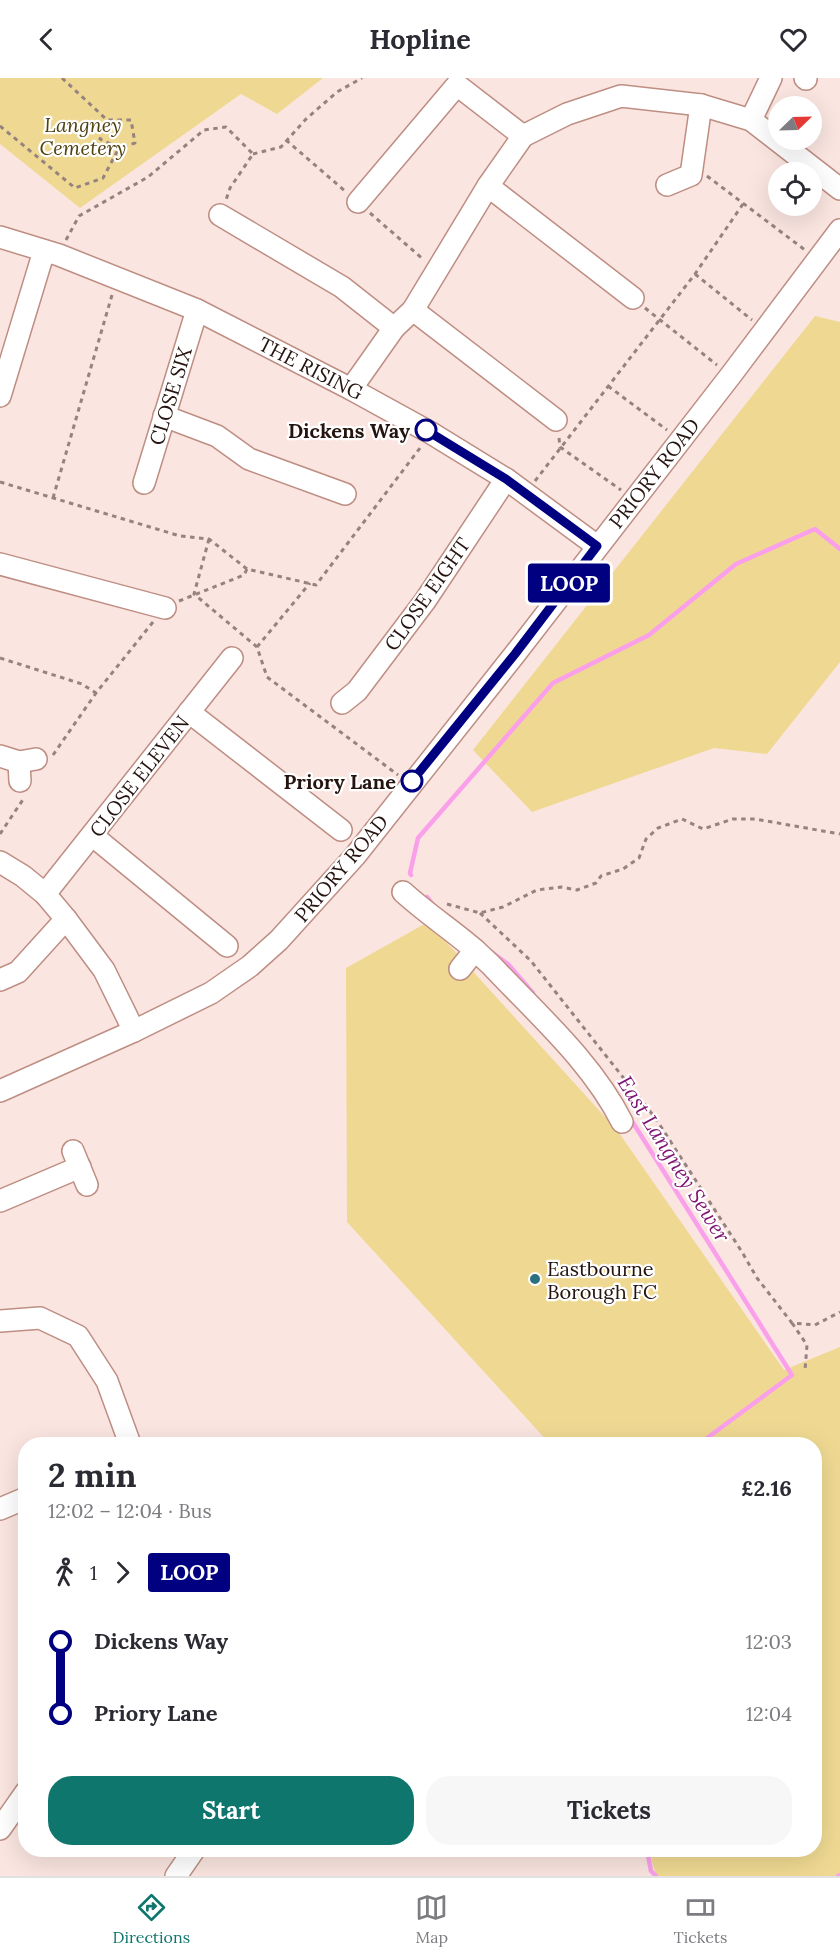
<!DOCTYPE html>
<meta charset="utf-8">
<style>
:root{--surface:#fff;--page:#f7f7f7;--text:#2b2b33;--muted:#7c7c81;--line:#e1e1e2;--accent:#0f766e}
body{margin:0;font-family:Lora,serif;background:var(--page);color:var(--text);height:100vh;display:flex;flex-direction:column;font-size:22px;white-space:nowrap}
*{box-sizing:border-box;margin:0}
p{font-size:20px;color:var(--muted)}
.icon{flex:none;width:33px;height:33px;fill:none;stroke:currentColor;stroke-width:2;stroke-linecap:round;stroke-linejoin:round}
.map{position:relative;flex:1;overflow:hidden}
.panel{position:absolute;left:18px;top:1359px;width:804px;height:420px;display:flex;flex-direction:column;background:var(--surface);border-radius:24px;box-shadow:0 6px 24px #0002}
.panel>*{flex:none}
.badge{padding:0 12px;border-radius:4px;font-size:21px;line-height:39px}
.needle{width:39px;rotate:67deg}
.buttons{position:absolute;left:768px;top:18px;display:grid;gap:12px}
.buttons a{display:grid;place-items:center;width:54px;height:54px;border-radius:50%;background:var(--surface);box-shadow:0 6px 24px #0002;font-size:30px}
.map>.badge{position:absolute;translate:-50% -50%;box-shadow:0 0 0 3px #fff}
.legs{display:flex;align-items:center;gap:9px;height:66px;padding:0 30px;font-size:20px}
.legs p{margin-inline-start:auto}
.summary{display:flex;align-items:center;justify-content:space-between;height:102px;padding:0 30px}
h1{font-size:33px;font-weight:700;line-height:45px}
.button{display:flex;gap:12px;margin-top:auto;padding:12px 30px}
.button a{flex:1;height:69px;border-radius:24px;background:var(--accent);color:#fff;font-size:24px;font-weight:700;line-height:69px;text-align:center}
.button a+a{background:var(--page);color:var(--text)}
ul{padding:0 30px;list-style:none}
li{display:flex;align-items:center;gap:21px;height:72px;font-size:22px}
li i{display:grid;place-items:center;width:9px;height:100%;margin:0 8px;background:currentColor}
li i::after{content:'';width:15px;height:15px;margin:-8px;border:4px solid;border-radius:50%;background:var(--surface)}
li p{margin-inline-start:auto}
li:first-child i{background:linear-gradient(#0000 50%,currentColor 0)}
li:last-child i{background:linear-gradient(currentColor 50%,#0000 0)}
header{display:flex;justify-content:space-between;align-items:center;height:78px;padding:0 30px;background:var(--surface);font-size:27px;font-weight:700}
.dock{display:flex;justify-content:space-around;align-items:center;height:84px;border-top:2px solid var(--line);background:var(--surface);font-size:16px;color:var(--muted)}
.dock a{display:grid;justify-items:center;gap:3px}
.dock .on{color:var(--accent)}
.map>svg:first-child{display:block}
.green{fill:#efd992}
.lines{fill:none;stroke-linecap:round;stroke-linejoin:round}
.stream{stroke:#faa0eb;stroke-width:4.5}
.minor-casing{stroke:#be8e83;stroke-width:24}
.path{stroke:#96837f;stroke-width:3;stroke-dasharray:4.5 4.5;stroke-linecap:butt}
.minor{stroke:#fff;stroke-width:21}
.line-1-casing{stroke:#fff;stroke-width:14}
.line-1{stroke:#000080;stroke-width:9}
.stop-1-dot{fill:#fff;stroke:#000080;stroke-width:3}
.poi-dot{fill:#2a707e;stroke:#fff;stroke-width:2}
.labels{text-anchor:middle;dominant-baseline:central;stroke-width:4.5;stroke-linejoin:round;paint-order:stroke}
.park-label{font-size:20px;font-style:italic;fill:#504210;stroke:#fff}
.street-label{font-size:20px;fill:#24130f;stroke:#fff}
.stop-label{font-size:20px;font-weight:bold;fill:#24130f;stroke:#fff;text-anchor:end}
.poi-label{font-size:20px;fill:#24130f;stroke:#fff;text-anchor:start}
.water-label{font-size:21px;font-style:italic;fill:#7e1574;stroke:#fff}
</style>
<header><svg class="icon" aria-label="back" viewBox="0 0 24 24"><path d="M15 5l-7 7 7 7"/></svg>Hopline<svg class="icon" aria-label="heart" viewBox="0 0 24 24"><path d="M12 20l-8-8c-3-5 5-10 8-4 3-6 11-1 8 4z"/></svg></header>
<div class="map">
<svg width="840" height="1798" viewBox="0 0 840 1798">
<rect width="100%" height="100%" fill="#fae5e0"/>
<!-- green -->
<g class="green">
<polygon points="0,0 323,0 277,36 241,16 80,130 0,66"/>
<polygon points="815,238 840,244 840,584 767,676 714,670 532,734 473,672"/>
<polygon points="428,844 617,1052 784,1292 840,1269 840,1798 656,1798 649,1772 814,1772 814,1366 550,1366 347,1144 346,890"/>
</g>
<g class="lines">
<!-- stream -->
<g class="stream">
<polyline points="411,797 410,795 418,760 553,605 649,557 736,486 815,451 840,471"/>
<polyline points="427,819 434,828"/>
<polyline points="490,873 508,886 533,915"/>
<polyline points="630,1040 792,1297 699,1366"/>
<polyline points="647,1772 651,1793 656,1798"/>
<polyline points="838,1798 840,1797"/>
</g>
<defs>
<g id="minor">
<polyline points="805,0 806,1"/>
<polyline points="751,42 771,0"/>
<polyline points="667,107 691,97 701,27"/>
<polyline points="488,108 633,220"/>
<polyline points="358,124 457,7 523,58"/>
<polyline points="220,137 342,209 394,250"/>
<polyline points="0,159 59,177 197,232 351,311 431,355 506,401 597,468"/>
<polyline points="413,232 556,342"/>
<polyline points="351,311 394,250 413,232 488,108 523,58 567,36 621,18 701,27 751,42 840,111"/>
<polyline points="0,318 44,173"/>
<polyline points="164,338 217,358 249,381 345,416"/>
<polyline points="144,405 197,232"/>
<polyline points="0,486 165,530"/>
<polyline points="342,625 357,613 425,523 506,401"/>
<polyline points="189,634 341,752"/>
<polyline points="0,678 19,684 36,681"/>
<polyline points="19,684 20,703"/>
<polyline points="93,758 227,868"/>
<polyline points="0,784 23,798 45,816 66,841 104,892 134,953"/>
<path d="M 403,814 C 426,835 452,852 475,872 L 460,891"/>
<polyline points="45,816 232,580"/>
<path d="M 475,872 L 491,887 C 537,936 592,984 622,1044"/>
<polyline points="0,902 18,894 66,841"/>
<polyline points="0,1013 134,953 211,915 250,888 279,862 355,778 515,576 731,297 840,152"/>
<polyline points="73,1073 87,1107"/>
<polyline points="0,1123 80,1089"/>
<polyline points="0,1243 40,1240 78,1258 107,1303 130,1366"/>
<polyline points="0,1431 26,1420"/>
<polyline points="0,1751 26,1714"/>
<polyline points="176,1798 194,1772"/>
</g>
</defs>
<!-- minor casing -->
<use href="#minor" class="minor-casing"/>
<!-- path -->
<g class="path">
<polyline points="62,0 107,42 131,42 135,65 119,70 100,61 107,42"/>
<polyline points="0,48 75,110 103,100 119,70"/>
<polyline points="286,62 345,113"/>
<polyline points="253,76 281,69 306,41 337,14 362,0"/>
<polyline points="707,98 805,172"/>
<polyline points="370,135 424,182"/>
<polyline points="66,162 79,138 148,99 204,52 226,49 253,76 230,110 226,122"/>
<polyline points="695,196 752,242"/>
<polyline points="645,230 717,287"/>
<polyline points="608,308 667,352"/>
<polyline points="559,360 560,369 621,412"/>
<polyline points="535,403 695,196 743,126"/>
<polyline points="0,404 180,458 209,461 247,491"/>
<polyline points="53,420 112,217"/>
<polyline points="209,461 194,516 257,569 267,599 398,697"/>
<polyline points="179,523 244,497 247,491 316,507 420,370"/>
<polyline points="257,569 310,505"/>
<polyline points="0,580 82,606 96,615"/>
<polyline points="53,677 96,615 153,544"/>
<polyline points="0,756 24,720"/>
<polyline points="447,826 480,835 503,829 537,812 561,809 577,812 596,805 601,798 623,791 639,780 646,761 658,750 682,741 703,751 733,741 755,741 840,756"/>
<polyline points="480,835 531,883 656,1041 742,1174 757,1200 792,1245 815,1247 840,1234"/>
<polyline points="792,1245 807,1267 805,1292"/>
</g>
<!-- minor -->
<use href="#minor" class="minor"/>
</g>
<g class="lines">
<defs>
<polyline id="line-1" points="412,703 515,576 597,468 506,401 426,352"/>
</defs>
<!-- line-1 casing -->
<use href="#line-1" class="line-1-casing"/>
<!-- line-1 -->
<use href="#line-1" class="line-1"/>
</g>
<!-- markers -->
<g class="stop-1-dot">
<circle cx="426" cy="352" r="10"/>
<circle cx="412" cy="703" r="10"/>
</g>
<circle class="poi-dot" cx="535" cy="1201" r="6"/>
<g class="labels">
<!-- park labels -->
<g class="park-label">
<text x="83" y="46">Langney<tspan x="83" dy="23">Cemetery</tspan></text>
</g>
<!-- street labels -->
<g class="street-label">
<text transform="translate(311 290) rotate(27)">THE RISING</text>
<text transform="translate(170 318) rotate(-73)">CLOSE SIX</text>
<text transform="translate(654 395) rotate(-52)">PRIORY ROAD</text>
<text transform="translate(427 516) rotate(-55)">CLOSE EIGHT</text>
<text transform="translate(139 698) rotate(-52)">CLOSE ELEVEN</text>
<text transform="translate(341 790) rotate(-50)">PRIORY ROAD</text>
</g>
<!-- stop labels -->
<g class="stop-label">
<text x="410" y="352">Dickens Way</text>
<text x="396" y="703">Priory Lane</text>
</g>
<!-- poi labels -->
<g class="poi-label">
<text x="547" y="1190">Eastbourne<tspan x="547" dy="23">Borough FC</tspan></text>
</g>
<!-- water labels -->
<g class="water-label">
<text transform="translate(674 1081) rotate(58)">East Langney Sewer</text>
</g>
</g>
</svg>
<div class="buttons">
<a><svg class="needle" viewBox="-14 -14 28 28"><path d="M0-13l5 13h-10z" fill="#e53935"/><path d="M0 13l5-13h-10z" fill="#7c7c81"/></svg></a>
<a><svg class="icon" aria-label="locate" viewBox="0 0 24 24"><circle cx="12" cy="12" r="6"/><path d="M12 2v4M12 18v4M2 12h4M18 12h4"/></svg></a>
</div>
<b class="badge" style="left:569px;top:505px;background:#000080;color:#fff">LOOP</b>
<section class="panel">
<div class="summary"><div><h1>2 min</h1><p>12:02 – 12:04 · Bus</p></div><b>£2.16</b></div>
<div class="legs"><svg class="icon" aria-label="walk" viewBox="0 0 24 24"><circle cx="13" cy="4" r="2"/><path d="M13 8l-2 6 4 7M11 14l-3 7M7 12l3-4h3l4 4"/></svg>1<svg class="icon" aria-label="forward" viewBox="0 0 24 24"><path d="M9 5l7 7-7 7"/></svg><b class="badge" style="background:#000080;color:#fff">LOOP</b></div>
<ul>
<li><i style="color:#000080"></i><b>Dickens Way</b><p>12:03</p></li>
<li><i style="color:#000080"></i><b>Priory Lane</b><p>12:04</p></li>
</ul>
<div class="button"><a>Start</a><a>Tickets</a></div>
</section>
</div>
<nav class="dock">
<a class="on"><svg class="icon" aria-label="directions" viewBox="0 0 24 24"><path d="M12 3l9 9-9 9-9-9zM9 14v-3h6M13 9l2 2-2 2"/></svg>Directions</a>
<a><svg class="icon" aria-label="map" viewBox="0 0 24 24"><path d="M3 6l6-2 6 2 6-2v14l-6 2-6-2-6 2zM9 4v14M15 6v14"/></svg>Map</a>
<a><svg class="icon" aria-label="tickets" viewBox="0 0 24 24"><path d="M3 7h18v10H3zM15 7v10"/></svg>Tickets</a>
</nav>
